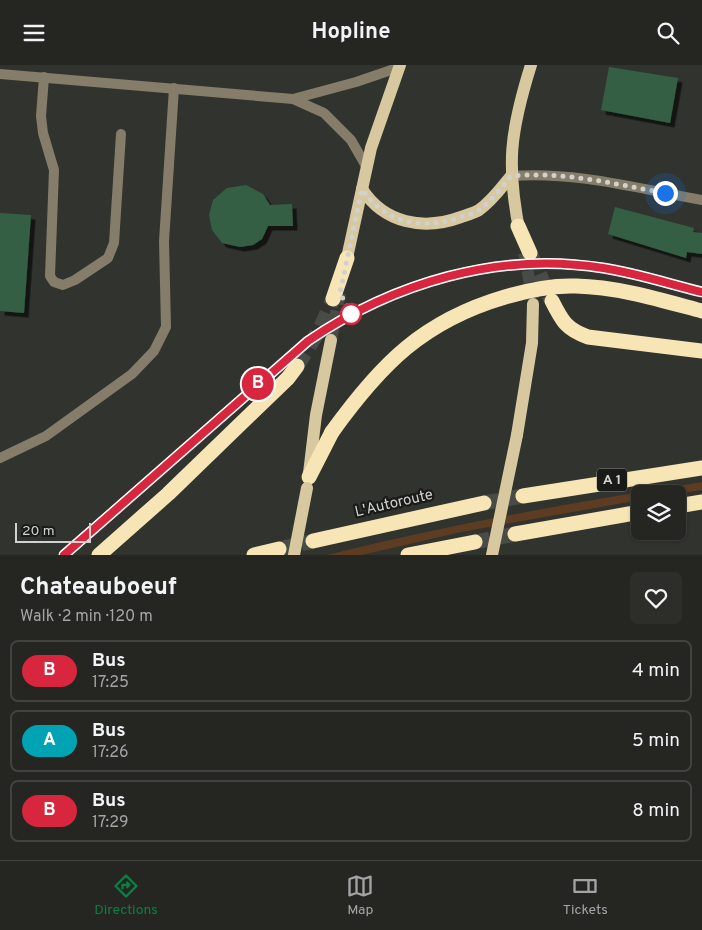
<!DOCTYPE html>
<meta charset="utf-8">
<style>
:root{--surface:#252622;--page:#2d2e2a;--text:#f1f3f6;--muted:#a3a5a5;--line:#424340;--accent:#0b8043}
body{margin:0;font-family:Overpass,sans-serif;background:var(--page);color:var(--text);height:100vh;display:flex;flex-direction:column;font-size:19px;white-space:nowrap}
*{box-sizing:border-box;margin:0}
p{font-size:16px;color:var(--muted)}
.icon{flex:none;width:28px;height:28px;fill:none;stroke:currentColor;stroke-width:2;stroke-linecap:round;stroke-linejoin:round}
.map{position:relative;height:490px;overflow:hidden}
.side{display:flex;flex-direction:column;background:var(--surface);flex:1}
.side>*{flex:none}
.badge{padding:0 10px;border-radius:16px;font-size:18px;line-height:32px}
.buttons{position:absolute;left:631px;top:420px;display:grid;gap:10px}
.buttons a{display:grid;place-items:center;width:55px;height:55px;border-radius:8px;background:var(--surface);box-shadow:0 1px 4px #0004,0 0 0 1px var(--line);font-size:25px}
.scale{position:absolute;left:15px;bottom:12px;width:76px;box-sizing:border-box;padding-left:5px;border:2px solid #d1d2ce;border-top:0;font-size:14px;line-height:18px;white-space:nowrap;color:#d1d2ce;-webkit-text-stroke:4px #1a1b18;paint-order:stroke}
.you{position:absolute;width:25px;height:25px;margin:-12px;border:4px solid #fff;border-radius:50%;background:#1a73e8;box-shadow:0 0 0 8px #1a73e833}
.map>.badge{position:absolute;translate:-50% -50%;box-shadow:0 0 0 2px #fff}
.round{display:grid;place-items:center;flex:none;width:52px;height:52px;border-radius:8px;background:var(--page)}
.head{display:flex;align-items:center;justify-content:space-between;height:85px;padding:0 20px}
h1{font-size:24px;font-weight:700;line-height:38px}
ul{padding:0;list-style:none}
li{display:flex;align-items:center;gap:15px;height:62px;margin:0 10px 8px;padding:0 10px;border:2px solid var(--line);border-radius:8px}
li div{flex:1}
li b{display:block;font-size:19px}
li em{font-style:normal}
li .badge{min-width:55px;font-weight:700;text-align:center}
header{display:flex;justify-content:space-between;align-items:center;height:65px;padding:0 20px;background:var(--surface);font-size:22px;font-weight:700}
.tab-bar{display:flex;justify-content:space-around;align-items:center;height:70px;border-top:1px solid var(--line);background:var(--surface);font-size:14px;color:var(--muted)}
.tab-bar a{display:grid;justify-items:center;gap:2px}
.tab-bar .current{color:var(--accent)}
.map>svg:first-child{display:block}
.green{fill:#5e3c22}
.building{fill:#355f44;filter:url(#shadow)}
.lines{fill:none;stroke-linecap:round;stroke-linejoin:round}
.primary-tunnel{stroke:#494b46;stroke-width:12;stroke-dasharray:12 6;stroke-linecap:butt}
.motorway-tunnel{stroke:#494b46;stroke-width:15;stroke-dasharray:15 8;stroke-linecap:butt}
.service{stroke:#857d6a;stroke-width:10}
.minor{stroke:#857d6a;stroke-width:10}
.tertiary{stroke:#857d6a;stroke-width:10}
.primary{stroke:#d7c8a0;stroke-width:12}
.motorway{stroke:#f8e5b5;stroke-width:15}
.service-bridge{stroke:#857d6a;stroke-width:10}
.primary-bridge{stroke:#d7c8a0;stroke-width:12}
.motorway-bridge{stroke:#f8e5b5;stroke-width:15}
.line-casing{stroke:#fff;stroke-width:11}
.line{stroke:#d7263d;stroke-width:8}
.walk{stroke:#d1d2ce;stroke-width:5;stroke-dasharray:0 9}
.stop-dot{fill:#fff;stroke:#d7263d;stroke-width:2.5}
.labels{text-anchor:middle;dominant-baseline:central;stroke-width:4.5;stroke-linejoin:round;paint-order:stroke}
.shield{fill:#1a1b18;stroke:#9a9b97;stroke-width:1}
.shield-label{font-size:14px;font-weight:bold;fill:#d1d2ce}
.street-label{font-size:15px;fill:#d1d2ce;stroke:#1a1b18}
</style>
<header><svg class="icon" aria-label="menu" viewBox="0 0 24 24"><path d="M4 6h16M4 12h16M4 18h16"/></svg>Hopline<svg class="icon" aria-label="search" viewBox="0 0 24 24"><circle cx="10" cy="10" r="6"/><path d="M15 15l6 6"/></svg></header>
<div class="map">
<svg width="702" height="490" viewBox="0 0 702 490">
<defs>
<filter id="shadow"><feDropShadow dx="4.5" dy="4.5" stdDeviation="0" flood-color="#0009"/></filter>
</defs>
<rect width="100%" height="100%" fill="#31332e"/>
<!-- green -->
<path class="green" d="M 702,417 L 702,425 L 677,429 L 640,429 L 640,435 L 461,467 L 362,490 L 327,490 C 451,459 576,437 702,417 Z"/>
<!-- building -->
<g class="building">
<polygon points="609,2 678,13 670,58 601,45"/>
<polygon points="246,120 263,129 270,140 292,139 293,161 268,161 262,174 253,180 240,182 222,178 212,165 209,150 213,135 227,123"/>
<polygon points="615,142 694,163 693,167 702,168 702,189 687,187 686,193 608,169"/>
<polygon points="0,148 31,150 24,248 0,246"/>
</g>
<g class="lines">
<!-- primary-tunnel -->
<g class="primary-tunnel">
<polyline points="524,188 533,234"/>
<polyline points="331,275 340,228"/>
</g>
<!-- motorway-tunnel -->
<g class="motorway-tunnel">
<polyline points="530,188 551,235"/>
<polyline points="297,301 321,262 333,234"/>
<polyline points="484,438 523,431"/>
<polyline points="475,477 515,469"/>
<polyline points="279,484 313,476"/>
</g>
<!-- service -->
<g class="service">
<polyline points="44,12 41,51 43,68 54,105 50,211 54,217 63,220 75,215 108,193 114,178 121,69"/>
<polyline points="0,393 46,371 132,309 154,286 166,262 164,176 174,23"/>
<polyline points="64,490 112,448"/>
</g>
<!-- minor -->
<path class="minor" d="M 511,111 C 575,106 640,124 702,135"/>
<!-- tertiary -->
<g class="tertiary">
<polyline points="0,9 293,34 356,17 400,2"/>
<polyline points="293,34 324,48 351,75 366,101"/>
</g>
<!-- primary -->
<g class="primary">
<path d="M 362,124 C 384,158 423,166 461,152 C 467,150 474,148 479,145 C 492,136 501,123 511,111"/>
<path d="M 520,169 C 506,100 510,67 531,0"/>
<polyline points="345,202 371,83 400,0"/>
<polyline points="517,370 532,278 533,239"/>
<polyline points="309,408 316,350 331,275"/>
</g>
<!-- motorway -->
<g class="motorway">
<polyline points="518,161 530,188"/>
<polyline points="333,234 347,193"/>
<path d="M 552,236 C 562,256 566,264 588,272 L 702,286"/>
<polyline points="309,412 332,367"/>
<polyline points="523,431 702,403"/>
<polyline points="678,441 702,437"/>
<polyline points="515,469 640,447"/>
<polyline points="313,476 484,438"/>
<polyline points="99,490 168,429 288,313 297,301"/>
<polyline points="254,490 279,484"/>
<polyline points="408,490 475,477"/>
</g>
<!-- service-bridge -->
<path class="service-bridge" d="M 112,448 L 308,276 C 393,218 498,186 603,203 C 636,208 669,219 702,227"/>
<!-- primary-bridge -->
<g class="primary-bridge">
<polyline points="294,490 307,423"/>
<polyline points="492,490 517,370"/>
</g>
<!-- motorway-bridge -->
<path class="motorway-bridge" d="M 332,367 C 381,299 423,256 505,232 C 528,225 552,220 576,221 C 619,222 661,235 702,246"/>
</g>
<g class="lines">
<defs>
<path id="line" d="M 64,490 L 308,276 C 393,218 499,186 603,203 C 636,208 669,219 702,227"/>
</defs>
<!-- line casing -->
<use href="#line" class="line-casing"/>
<!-- line -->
<use href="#line" class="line"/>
<!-- walk -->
<path class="walk" d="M 351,249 L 340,228 L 362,124 C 384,158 423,166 461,152 C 467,150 474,149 479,145 C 492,136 501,123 511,111 C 563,106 614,119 665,128"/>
</g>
<!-- markers -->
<circle class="stop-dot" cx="351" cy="249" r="10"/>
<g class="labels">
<!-- shield labels -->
<rect class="shield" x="597" y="403.5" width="30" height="23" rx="4"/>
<g class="shield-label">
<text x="612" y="415">A 1</text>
</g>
<!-- street labels -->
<g class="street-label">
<text transform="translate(394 439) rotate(-13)">L'Autoroute</text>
</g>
</g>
</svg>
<div class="buttons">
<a><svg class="icon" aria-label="layers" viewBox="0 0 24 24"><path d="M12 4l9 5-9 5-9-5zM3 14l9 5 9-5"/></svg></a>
</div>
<div class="scale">20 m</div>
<div class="you" style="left:665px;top:128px"></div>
<b class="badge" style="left:258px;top:319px;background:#d7263d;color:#fff">B</b>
</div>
<section class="side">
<div class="head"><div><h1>Chateauboeuf</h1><p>Walk · 2 min · 120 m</p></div><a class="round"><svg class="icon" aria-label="heart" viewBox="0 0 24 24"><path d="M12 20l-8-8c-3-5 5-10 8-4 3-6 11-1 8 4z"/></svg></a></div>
<ul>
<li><span class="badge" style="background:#d7263d;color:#fff">B</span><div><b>Bus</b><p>17:25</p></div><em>4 min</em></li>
<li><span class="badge" style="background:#00a3b4;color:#fff">A</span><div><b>Bus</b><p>17:26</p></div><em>5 min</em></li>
<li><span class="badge" style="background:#d7263d;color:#fff">B</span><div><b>Bus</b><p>17:29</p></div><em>8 min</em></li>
</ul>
</section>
<nav class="tab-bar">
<a class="current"><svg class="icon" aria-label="directions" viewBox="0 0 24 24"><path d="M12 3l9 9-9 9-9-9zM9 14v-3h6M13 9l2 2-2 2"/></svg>Directions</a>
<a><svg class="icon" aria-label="map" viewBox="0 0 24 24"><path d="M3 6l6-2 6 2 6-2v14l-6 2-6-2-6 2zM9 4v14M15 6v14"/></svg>Map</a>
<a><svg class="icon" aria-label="tickets" viewBox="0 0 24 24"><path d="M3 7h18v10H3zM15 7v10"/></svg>Tickets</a>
</nav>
